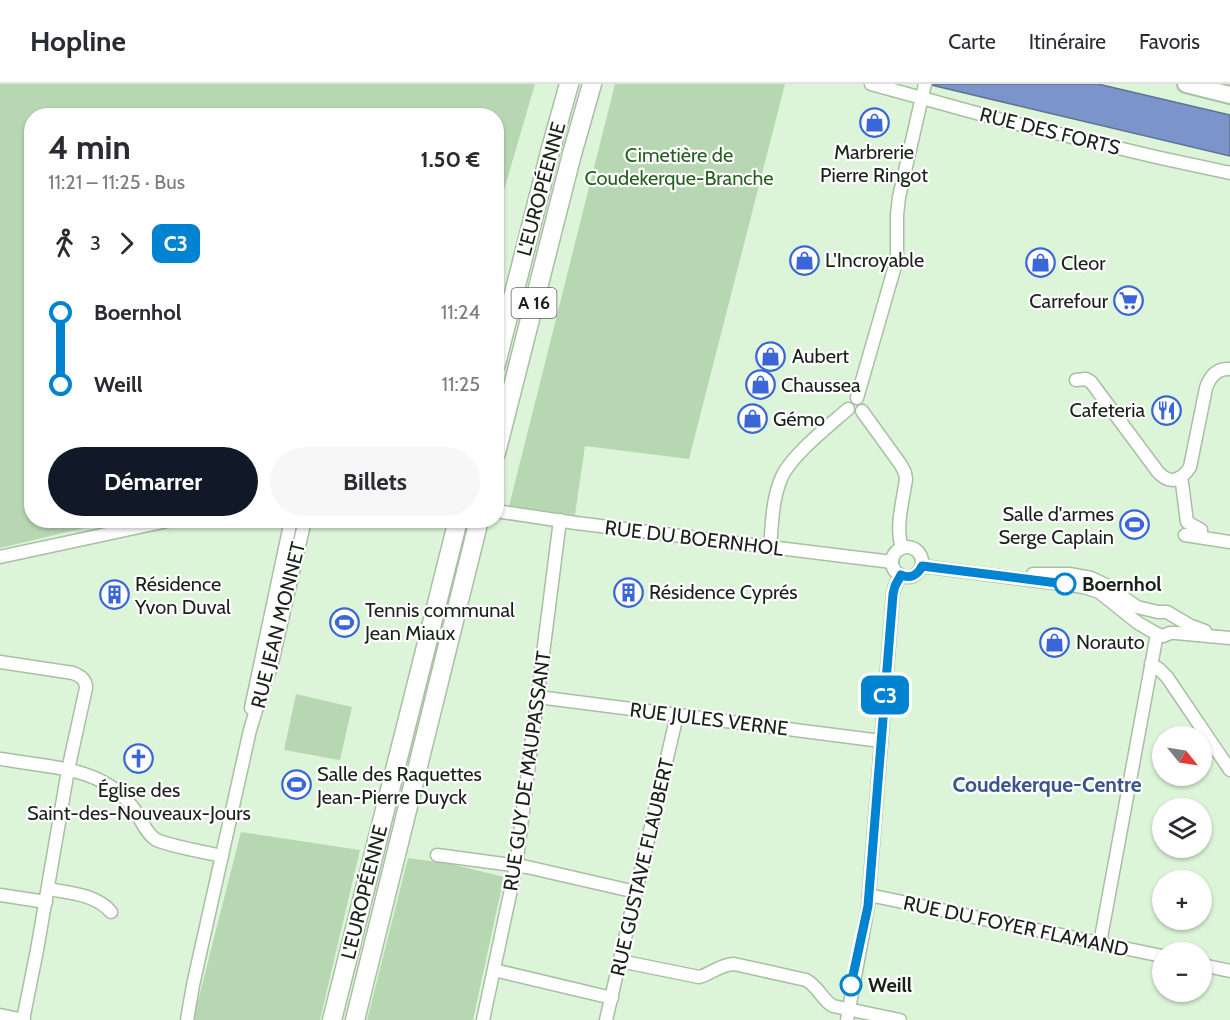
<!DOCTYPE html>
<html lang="fr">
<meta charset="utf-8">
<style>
:root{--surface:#fff;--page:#f7f7f7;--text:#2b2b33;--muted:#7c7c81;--line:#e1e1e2;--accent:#111827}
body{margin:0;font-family:Cabin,sans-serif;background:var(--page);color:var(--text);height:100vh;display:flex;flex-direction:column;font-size:22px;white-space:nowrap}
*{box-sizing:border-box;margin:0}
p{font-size:20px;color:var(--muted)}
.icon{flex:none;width:33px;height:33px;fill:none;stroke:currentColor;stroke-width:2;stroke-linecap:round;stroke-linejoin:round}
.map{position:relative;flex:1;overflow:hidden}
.details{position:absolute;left:24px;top:24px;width:480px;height:420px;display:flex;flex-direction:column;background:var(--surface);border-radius:24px;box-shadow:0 2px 4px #0004}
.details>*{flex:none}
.badge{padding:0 12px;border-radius:9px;font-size:21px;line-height:39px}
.needle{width:39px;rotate:120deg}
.tools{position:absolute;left:1152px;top:642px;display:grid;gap:12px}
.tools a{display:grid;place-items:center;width:60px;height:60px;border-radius:50%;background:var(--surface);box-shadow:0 2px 4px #0004;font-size:30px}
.map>.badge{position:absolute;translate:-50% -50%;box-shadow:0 0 0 3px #fff}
.legs{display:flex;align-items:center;gap:9px;height:66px;padding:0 24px;font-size:20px}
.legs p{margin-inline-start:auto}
.headline{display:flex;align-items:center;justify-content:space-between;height:102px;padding:0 24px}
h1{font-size:33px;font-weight:700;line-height:45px}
.action{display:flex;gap:12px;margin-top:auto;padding:12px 24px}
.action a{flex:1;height:69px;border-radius:36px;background:var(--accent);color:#fff;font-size:24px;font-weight:700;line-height:69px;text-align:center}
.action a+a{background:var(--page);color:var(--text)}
ul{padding:0 24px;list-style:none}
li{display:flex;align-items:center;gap:21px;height:72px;font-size:22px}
li i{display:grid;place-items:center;width:9px;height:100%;margin:0 8px;background:currentColor}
li i::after{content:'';width:15px;height:15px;margin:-8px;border:4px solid;border-radius:50%;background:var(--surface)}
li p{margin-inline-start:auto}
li:first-child i{background:linear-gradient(#0000 50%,currentColor 0)}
li:last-child i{background:linear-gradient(currentColor 50%,#0000 0)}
header{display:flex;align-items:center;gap:36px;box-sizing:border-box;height:84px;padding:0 30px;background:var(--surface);border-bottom:2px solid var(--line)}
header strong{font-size:28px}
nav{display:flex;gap:33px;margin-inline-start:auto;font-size:21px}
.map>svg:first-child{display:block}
.green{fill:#b7d7b2}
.water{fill:#7b94c9;stroke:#5e7294;stroke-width:1.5}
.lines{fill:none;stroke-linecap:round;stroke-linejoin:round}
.minor-casing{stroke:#a8bfa4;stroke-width:15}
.major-casing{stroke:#a8bfa4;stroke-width:20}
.highway-casing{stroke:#a8bfa4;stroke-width:21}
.minor{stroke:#fff;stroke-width:12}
.major{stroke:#fff;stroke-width:16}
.highway{stroke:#fff;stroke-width:18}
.line-1-casing{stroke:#fff;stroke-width:14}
.line-1{stroke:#0083d1;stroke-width:9}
.stop-1-dot{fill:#fff;stroke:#0083d1;stroke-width:3}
.labels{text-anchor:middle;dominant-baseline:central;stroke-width:4.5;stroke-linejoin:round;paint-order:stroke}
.shield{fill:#fff;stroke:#5e645d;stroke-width:1.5}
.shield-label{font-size:18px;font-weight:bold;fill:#192218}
.street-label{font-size:20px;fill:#192218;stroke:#fff}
.poi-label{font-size:20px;fill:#192218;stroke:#fff;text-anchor:start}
.park-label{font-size:20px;fill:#26601f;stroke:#fff}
.stop-label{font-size:20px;font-weight:bold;fill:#192218;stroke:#fff;text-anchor:start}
.neighbourhood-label{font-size:21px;font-weight:bold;fill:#3a548e;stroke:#fff}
</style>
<header>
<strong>Hopline</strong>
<nav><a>Carte</a><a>Itinéraire</a><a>Favoris</a></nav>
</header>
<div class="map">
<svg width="1230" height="936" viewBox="0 0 1230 936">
<rect width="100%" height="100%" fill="#dcf5d8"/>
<!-- green -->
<g class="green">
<polygon points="0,0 535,0 497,130 496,32 32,32 32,436 114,437 0,464"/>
<polygon points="615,0 785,0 689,375 585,362 575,431 509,422"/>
<polygon points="296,610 352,623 340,676 284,666"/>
<polygon points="241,748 360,766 320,936 193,936"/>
<polygon points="408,774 451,780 504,793 473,936 367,936"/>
</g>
<!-- water -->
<polygon class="water" points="927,0 1098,0 1230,31 1230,72"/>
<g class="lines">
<defs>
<g id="minor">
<polyline points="871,0 1009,38 1156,73 1230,89"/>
<path d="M 1076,296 L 1086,295 L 1091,298 L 1158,388 C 1170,401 1181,397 1190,383 L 1206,304 C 1210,292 1217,284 1230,285"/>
<polyline points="857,314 897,175 897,131 899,113 925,0"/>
<path d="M 862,327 L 901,381 L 905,389 L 906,395 C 903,417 895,443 902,464"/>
<polyline points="1179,394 1182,399 1187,438 1201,446 1200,453"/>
<polyline points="496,427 576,439 892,478"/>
<polyline points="1185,451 1230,458"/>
<circle cx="907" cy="478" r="15"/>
<path d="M 770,464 C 772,441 772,416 781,395 C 789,373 830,341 848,325"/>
<polyline points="0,473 172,436"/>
<polyline points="922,482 1084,503 1099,508 1138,539 1157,550 1163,552 1170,549 1176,549 1230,554"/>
<polyline points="1033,490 1069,490 1091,494 1106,501 1137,523 1158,528 1167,528 1189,541 1205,547"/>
<path d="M 0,578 L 73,589 C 80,592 86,595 86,604 L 68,686 L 37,866 L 23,936"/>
<polyline points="1151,580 1159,585 1167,593 1230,686"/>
<polyline points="538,613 881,657"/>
<polyline points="251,624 291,436"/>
<path d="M 0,675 C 30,680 77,683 103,698 C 115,704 126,714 134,725 C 141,735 145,748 155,755 C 167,762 206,768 222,772"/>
<polyline points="437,771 527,783 636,808"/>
<path d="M 48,805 C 69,809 96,810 111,828"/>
<polyline points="0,811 46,818"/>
<polyline points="869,811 1162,872"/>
<polyline points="1100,859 1157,550"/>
<path d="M 620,877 L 699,893 C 711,890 721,880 734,880 L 806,896 C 818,902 822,916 833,922 L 900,936"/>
<polyline points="1202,881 1230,887"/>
<polyline points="494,886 612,914"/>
<polyline points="0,931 24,936"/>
<polyline points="187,936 193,901 250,646 263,603 271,583 305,436"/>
<polyline points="483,936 516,782 560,436"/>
<polyline points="606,936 677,631"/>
<polyline points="847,936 868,822 893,510 895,502 901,491"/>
</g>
<polyline id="major" points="1186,0 1230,11"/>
<g id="highway">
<polyline points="496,280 550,68 569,0"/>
<polyline points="496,369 572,70 592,0"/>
<polyline points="332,936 458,436"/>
<polyline points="355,936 479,436"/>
</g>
</defs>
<!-- minor casing -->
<use href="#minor" class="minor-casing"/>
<!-- major casing -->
<use href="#major" class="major-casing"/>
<!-- highway casing -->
<use href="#highway" class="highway-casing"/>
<!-- minor -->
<use href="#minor" class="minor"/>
<!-- major -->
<use href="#major" class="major"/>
<!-- highway -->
<use href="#highway" class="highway"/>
</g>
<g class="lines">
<defs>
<path id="line-1" d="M 851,901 L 868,822 L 893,510 L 895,502 L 901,491 C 910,495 918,491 922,482 L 1065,500"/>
</defs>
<!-- line-1 casing -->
<use href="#line-1" class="line-1-casing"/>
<!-- line-1 -->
<use href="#line-1" class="line-1"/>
</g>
<!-- icons -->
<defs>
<symbol id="shop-ring" viewBox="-11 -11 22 22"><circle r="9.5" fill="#fff" stroke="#3a66d7" stroke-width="1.5"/><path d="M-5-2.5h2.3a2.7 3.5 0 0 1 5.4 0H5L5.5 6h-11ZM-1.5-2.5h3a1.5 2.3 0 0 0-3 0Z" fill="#3a66d7"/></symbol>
<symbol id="supermarket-ring" viewBox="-11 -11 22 22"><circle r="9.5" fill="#fff" stroke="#3a66d7" stroke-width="1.5"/><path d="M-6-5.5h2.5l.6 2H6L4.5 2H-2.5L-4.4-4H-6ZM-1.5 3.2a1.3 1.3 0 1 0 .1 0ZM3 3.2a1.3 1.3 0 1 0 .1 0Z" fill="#3a66d7"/></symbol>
<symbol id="restaurant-ring" viewBox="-11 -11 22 22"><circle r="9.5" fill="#fff" stroke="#3a66d7" stroke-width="1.5"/><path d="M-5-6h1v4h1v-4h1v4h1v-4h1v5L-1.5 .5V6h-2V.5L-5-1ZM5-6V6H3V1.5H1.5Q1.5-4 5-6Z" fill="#3a66d7"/></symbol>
<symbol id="stadium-ring" viewBox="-11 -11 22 22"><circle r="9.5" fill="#fff" stroke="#3a66d7" stroke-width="1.5"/><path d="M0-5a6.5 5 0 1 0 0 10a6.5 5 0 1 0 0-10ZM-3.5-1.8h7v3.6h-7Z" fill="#3a66d7"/></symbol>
<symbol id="building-ring" viewBox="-11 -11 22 22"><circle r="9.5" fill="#fff" stroke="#3a66d7" stroke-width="1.5"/><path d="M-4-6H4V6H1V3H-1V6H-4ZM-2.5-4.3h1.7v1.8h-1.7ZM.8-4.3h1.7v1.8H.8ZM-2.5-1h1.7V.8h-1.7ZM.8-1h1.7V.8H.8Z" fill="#3a66d7"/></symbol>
<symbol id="church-ring" viewBox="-11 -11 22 22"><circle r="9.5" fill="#fff" stroke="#3a66d7" stroke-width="1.5"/><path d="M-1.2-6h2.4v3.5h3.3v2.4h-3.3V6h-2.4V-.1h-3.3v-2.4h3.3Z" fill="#3a66d7"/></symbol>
</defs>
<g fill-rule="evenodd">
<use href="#shop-ring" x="858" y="22" width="33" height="33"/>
<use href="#shop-ring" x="788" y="160" width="33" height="33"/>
<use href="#shop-ring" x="1024" y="162" width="33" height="33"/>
<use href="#supermarket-ring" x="1112" y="200" width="33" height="33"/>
<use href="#shop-ring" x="754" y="256" width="33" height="33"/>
<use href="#shop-ring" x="744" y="284" width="33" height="33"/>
<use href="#restaurant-ring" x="1150" y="310" width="33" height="33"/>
<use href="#shop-ring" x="736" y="318" width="33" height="33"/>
<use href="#stadium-ring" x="1118" y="424" width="33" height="33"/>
<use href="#building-ring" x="612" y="492" width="33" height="33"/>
<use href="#building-ring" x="98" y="494" width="33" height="33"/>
<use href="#stadium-ring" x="328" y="522" width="33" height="33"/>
<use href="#shop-ring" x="1038" y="542" width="33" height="33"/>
<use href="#church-ring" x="122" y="658" width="33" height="33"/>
<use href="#stadium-ring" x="280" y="684" width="33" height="33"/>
</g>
<!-- markers -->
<g class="stop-1-dot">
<circle cx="1065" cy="500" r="10"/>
<circle cx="851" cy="901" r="10"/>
</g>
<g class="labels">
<!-- shield labels -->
<rect class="shield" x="511.5" y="204" width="45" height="30" rx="4.5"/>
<g class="shield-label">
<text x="534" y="219">A 16</text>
</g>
<!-- street labels -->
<g class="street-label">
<text transform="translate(1050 47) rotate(14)">RUE DES FORTS</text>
<text transform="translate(541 105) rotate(-75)">L'EUROPÉENNE</text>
<text transform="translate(694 454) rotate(7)">RUE DU BOERNHOL</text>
<text transform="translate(278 541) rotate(-76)">RUE JEAN MONNET</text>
<text transform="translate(709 635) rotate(7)">RUE JULES VERNE</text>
<text transform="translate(527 687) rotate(-82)">RUE GUY DE MAUPASSANT</text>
<text transform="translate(642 783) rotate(-77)">RUE GUSTAVE FLAUBERT</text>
<text transform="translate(364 808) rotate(-76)">L'EUROPÉENNE</text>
<text transform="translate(1016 842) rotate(12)">RUE DU FOYER FLAMAND</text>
</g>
<!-- poi labels -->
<g class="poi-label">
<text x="874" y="68" text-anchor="middle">Marbrerie<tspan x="874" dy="23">Pierre Ringot</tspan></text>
<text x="825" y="176">L'Incroyable</text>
<text x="1061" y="179">Cleor</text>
<text x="1108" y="217" text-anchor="end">Carrefour</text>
<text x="792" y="272">Aubert</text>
<text x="781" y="301">Chaussea</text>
<text x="1145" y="326" text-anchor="end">Cafeteria</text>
<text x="773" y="335">Gémo</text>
<text x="1114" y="430" text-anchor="end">Salle d'armes<tspan x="1114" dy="23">Serge Caplain</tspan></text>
<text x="135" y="500">Résidence<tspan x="135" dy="23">Yvon Duval</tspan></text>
<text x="649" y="508">Résidence Cyprés</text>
<text x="365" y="526">Tennis communal<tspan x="365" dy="23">Jean Miaux</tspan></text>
<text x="1076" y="558">Norauto</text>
<text x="317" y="690">Salle des Raquettes<tspan x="317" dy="23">Jean-Pierre Duyck</tspan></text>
<text x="139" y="706" text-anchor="middle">Église des<tspan x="139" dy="23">Saint-des-Nouveaux-Jours</tspan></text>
</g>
<!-- park labels -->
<g class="park-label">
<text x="679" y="71">Cimetière de<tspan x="679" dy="23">Coudekerque-Branche</tspan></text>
</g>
<!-- stop labels -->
<g class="stop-label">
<text x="1082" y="500">Boernhol</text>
<text x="868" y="901">Weill</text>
</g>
<!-- neighbourhood labels -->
<g class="neighbourhood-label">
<text x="1047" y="700">Coudekerque-Centre</text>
</g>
</g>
</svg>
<div class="tools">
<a><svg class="needle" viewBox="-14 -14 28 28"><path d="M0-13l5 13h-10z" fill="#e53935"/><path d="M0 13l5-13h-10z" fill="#7c7c81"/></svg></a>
<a><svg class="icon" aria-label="layers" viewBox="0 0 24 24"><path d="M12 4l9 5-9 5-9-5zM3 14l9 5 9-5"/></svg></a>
<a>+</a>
<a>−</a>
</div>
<b class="badge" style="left:885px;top:611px;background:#0083d1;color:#fff">C3</b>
<section class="details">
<div class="headline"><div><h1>4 min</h1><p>11:21 – 11:25 · Bus</p></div><b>1.50 €</b></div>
<div class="legs"><svg class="icon" aria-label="walk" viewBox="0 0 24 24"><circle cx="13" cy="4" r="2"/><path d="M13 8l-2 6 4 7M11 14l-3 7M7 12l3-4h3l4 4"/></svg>3<svg class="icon" aria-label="forward" viewBox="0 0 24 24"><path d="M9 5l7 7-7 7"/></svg><b class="badge" style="background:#0083d1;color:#fff">C3</b></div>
<ul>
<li><i style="color:#0083d1"></i><b>Boernhol</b><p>11:24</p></li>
<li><i style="color:#0083d1"></i><b>Weill</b><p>11:25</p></li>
</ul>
<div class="action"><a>Démarrer</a><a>Billets</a></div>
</section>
</div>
